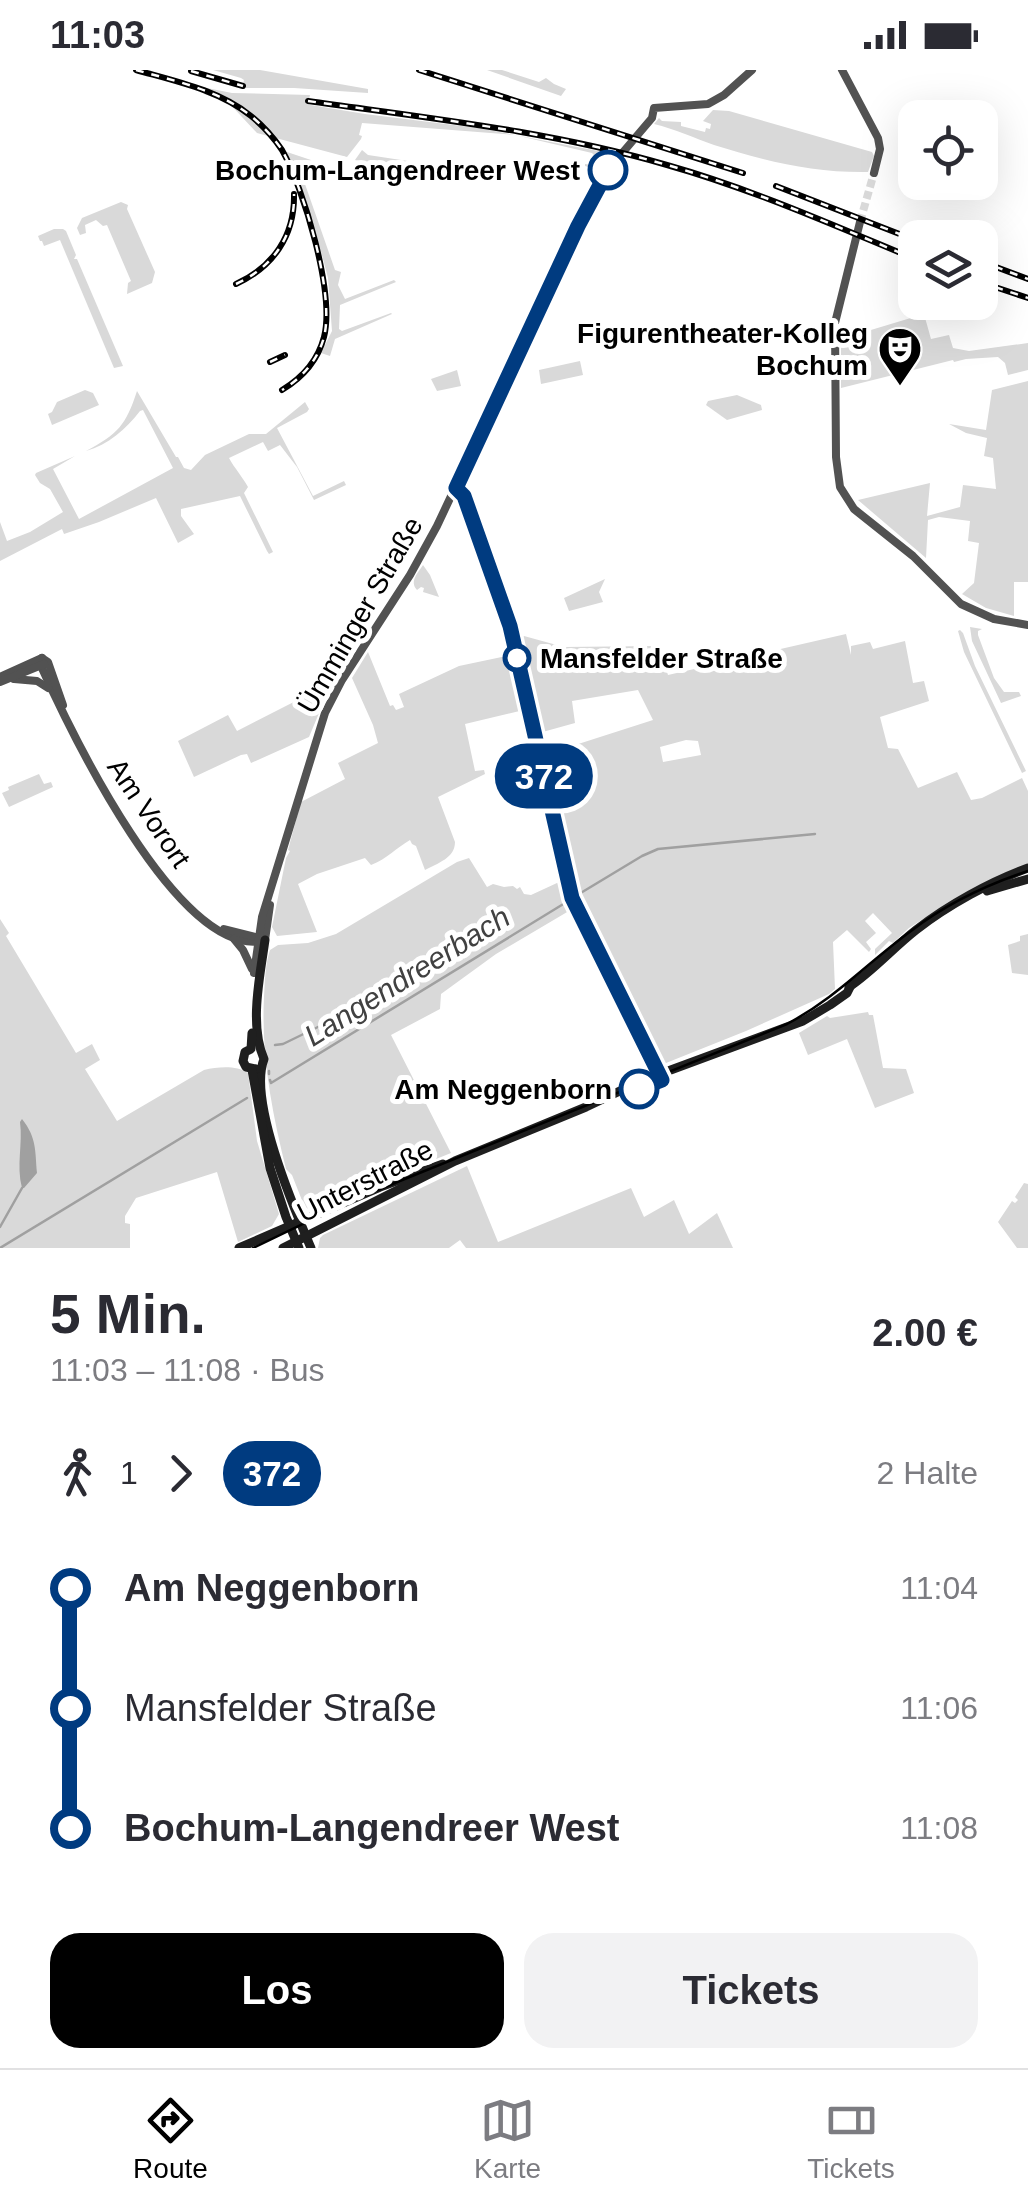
<!DOCTYPE html>
<html lang="de">
<meta charset="utf-8">
<style>
:root{--surface:#fff;--page:#f2f2f3;--text:#2b2b33;--muted:#7c7c81;--line:#e1e1e2;--accent:#000}
body{margin:0;font-family:Helvetica,sans-serif;background:var(--page);color:var(--text);height:100vh;display:flex;flex-direction:column;font-size:38px;white-space:nowrap}
*{box-sizing:border-box;margin:0}
p{font-size:32px;color:var(--muted)}
.icon{flex:none;width:55px;height:55px;fill:none;stroke:currentColor;stroke-width:2;stroke-linecap:round;stroke-linejoin:round}
.map{position:relative;height:1178px;overflow:hidden}
.sheet{display:flex;flex-direction:column;background:var(--surface);flex:1}
.sheet>*{flex:none}
.badge{padding:0 20px;border-radius:32px;font-size:35px;line-height:65px}
.fabs{position:absolute;left:898px;top:30px;display:grid;gap:20px}
.fabs a{display:grid;place-items:center;width:100px;height:100px;border-radius:20px;background:var(--surface);box-shadow:0 10px 40px #0002;font-size:50px}
.map>.badge{position:absolute;translate:-50% -50%;box-shadow:0 0 0 5px #fff}
.legs{display:flex;align-items:center;gap:15px;height:110px;padding:0 50px;font-size:32px}
.legs p{margin-inline-start:auto}
.overview{display:flex;align-items:center;justify-content:space-between;height:170px;padding:0 50px}
h1{font-size:55px;font-weight:600;line-height:75px}
.primary-button{display:flex;gap:20px;margin-top:auto;padding:20px 50px}
.primary-button a{flex:1;height:115px;border-radius:30px;background:var(--accent);color:#fff;font-size:40px;font-weight:600;line-height:115px;text-align:center}
.primary-button a+a{background:var(--page);color:var(--text)}
ul{padding:0 50px;list-style:none}
li{display:flex;align-items:center;gap:35px;height:120px;font-size:38px}
li i{display:grid;place-items:center;width:15px;height:100%;margin:0 12px;background:currentColor}
li i::after{content:'';width:25px;height:25px;margin:-12px;border:8px solid;border-radius:50%;background:var(--surface)}
li p{margin-inline-start:auto}
li:first-child i{background:linear-gradient(#0000 50%,currentColor 0)}
li:last-child i{background:linear-gradient(currentColor 50%,#0000 0)}
.status{display:flex;justify-content:space-between;align-items:center;height:70px;padding:0 50px;background:var(--surface);direction:ltr}
.status svg{height:28px;fill:currentColor}
.tab-bar{display:flex;justify-content:space-around;align-items:center;height:140px;border-top:2px solid var(--line);background:var(--surface);font-size:28px;color:var(--muted)}
.tab-bar a{display:grid;justify-items:center;gap:5px}
.tab-bar .on{color:var(--accent)}
.map>svg:first-child{display:block}
.green{fill:#d9d9d9;fill-rule:evenodd}
.water{fill:#a0a0a0}
.lines{fill:none;stroke-linecap:round;stroke-linejoin:round}
.stream{stroke:#a0a0a0;stroke-width:2.5}
.tertiary-tunnel{stroke:#d9d9d9;stroke-width:8;stroke-dasharray:8 4;stroke-linecap:butt}
.tertiary{stroke:#525252;stroke-width:8}
.secondary{stroke:#1f1f1f;stroke-width:9}
.tram{stroke:#000;stroke-width:2.5}
.rail-casing{stroke:#000;stroke-width:6}
.rail{stroke:#fff;stroke-width:2.5;stroke-dasharray:8;stroke-linecap:butt}
.line-1-casing{stroke:#fff;stroke-width:22}
.line-1{stroke:#003b80;stroke-width:15}
.stop-1-dot{fill:#fff;stroke:#003b80;stroke-width:5}
.labels{text-anchor:middle;dominant-baseline:central;stroke-width:10;stroke-linejoin:round;paint-order:stroke}
.stop-label{font-size:28px;font-weight:bold;fill:#000;stroke:#fff;text-anchor:end}
.poi-label{font-size:28px;font-weight:bold;fill:#000;stroke:#fff;text-anchor:end}
.street-label{font-size:28px;fill:#000;stroke:#fff}
.water-label{font-size:30px;font-style:italic;fill:#414141;stroke:#fff}
</style>
<div class="status"><b>11:03</b><svg viewBox="0 0 49 12"><path d="M0 12V9h3v3zM5 12V6h3v6zM10 12V3h3v9zM15 12V0h3v12zM26 1h20v11H26zM47 4h2v5h-2z"/></svg></div>
<div class="map">
<svg width="1028" height="1178" viewBox="0 0 1028 1178">
<rect width="100%" height="100%" fill="#fff"/>
<!-- green -->
<g class="green">
<polygon points="213,0 260,0 368,19 368,23 294,18 242,18 244,10 241,8"/>
<polygon points="487,0 502,0 539,12 546,8 554,14 566,19 561,26"/>
<polygon points="207,18 232,23 310,25 308,34 311,35 365,44 478,58 614,84 602,95 600,100 585,96 585,94 593,95 595,86 592,83 515,65 362,53 359,65 362,66 361,69 347,87 257,63 228,32 204,24"/>
<path d="M 713,40 L 729,41 L 872,82 L 874,86 L 868,102 C 814,103 765,91 714,75 C 694,68 675,59 654,54 L 659,48 L 662,51 L 681,52 L 681,56 L 705,62 L 706,58 L 710,59 L 711,54 L 703,51 Z"/>
<polygon points="362,80 368,85 421,93 422,109 427,113 424,114 368,97 366,93 355,90"/>
<polygon points="284,81 314,91 298,94 335,200 341,202 338,215 345,229 394,210 396,212 340,235 339,259 342,261 391,243 392,244 335,269 330,286 321,283 332,261 328,208 318,170 303,126"/>
<polygon points="121,132 128,135 127,139 155,202 152,213 127,224 128,213 131,211 107,155 103,156 96,150 85,155 86,163 80,165 77,158 82,148"/>
<polygon points="54,159 63,159 66,161 76,185 74,189 77,189 123,296 114,298 60,170 44,176 42,171 40,171 38,166"/>
<polygon points="924,244 931,269 949,265 953,278 969,281 1028,273 1028,300 1008,305 1005,293 998,287 966,289 954,292 953,290 841,318 841,269"/>
<polygon points="580,291 583,305 541,314 539,300"/>
<polygon points="457,300 461,316 437,321 431,309"/>
<polygon points="1028,311 1028,512 1014,512 1014,546 986,538 962,524 974,513 979,473 968,471 970,451 939,447 928,450 926,488 858,430 930,413 927,446 960,437 963,415 996,419 993,388 984,386 987,368 966,363 949,354 986,360 992,320"/>
<polygon points="85,320 93,323 99,335 52,355 48,344 52,342 57,332"/>
<path d="M 137,321 L 176,387 L 178,387 L 184,398 L 191,400 L 205,385 L 249,364 L 266,364 L 305,332 L 309,339 L 307,342 L 277,358 L 313,426 L 344,411 L 346,415 L 314,430 L 297,397 L 280,375 L 268,381 L 263,372 L 229,388 C 235,399 242,406 248,417 L 244,423 L 273,482 L 269,484 L 267,481 L 240,426 L 181,439 L 181,446 L 194,464 L 178,473 L 156,428 L 99,452 L 64,464 L 62,459 L 0,491 L 0,452 L 7,471 L 30,462 L 63,442 L 50,419 L 40,413 L 35,405 L 36,403 L 75,386 L 53,399 L 79,449 L 173,398 L 143,340 L 140,341 C 126,359 108,375 86,381 C 118,364 126,355 137,321 Z"/>
<polygon points="737,325 761,335 762,340 727,350 706,335 708,331"/>
<path d="M 423,495 L 430,505 L 439,527 L 423,522 L 424,518 L 421,517 L 417,520 C 409,511 418,503 423,495 Z"/>
<polygon points="605,509 599,522 603,532 569,541 564,528"/>
<polygon points="970,557 982,559 978,561 978,565 994,608 1004,622 1019,622 1021,626 1001,633 972,571"/>
<polygon points="960,560 963,563 975,596 1026,701 1022,703 964,582 958,561"/>
<path d="M 846,564 L 851,585 L 851,576 L 870,572 L 873,579 L 905,571 L 913,613 L 924,611 L 929,631 L 880,647 L 888,678 L 898,679 L 918,718 L 957,702 L 971,730 L 982,728 L 1022,708 L 1028,721 L 1028,796 L 948,833 L 909,858 L 893,873 L 889,871 L 875,885 L 875,879 L 892,863 L 873,843 L 865,851 L 876,863 L 866,872 L 871,879 L 869,882 L 847,860 L 833,872 L 835,919 L 829,924 L 746,961 L 666,993 L 659,993 L 579,835 L 496,884 L 441,924 L 440,939 L 391,965 L 451,1083 L 312,1139 L 305,1138 L 292,1105 L 286,1099 C 272,1042 261,986 264,927 C 265,911 265,895 270,880 L 278,875 L 308,873 L 336,864 L 457,792 L 469,788 L 487,817 L 493,814 L 504,817 L 513,816 L 517,819 L 520,817 L 524,824 L 531,825 L 570,807 L 544,685 L 653,650 L 638,620 L 572,631 L 575,653 L 539,663 L 518,570 L 524,566 L 564,577 L 656,576 L 660,580 L 668,605 ZM 686,670 L 698,671 L 701,685 L 663,692 L 660,677 Z"/>
<path d="M 368,582 L 390,636 L 393,635 L 396,640 L 404,637 L 399,624 L 459,596 L 511,585 L 524,640 L 465,654 L 475,701 L 484,700 L 485,704 L 438,727 L 455,772 C 455,788 438,793 425,800 L 416,776 L 412,774 L 410,770 C 396,778 387,789 371,795 L 365,788 L 317,804 L 298,814 L 317,862 L 277,866 L 272,857 L 286,788 L 290,781 L 288,780 L 301,732 L 345,709 L 338,693 L 378,673 L 373,655 L 352,608 Z"/>
<polygon points="329,614 330,617 309,667 251,693 247,684 241,685 194,707 178,671 228,645 237,661"/>
<polygon points="39,704 44,714 51,712 53,717 9,737 2,723 9,720 8,717"/>
<path d="M 0,849 L 9,863 L 6,866 L 76,983 L 92,974 L 100,990 L 85,999 L 117,1051 L 204,1000 C 218,997 236,995 248,1003 L 257,1071 L 279,1144 L 272,1156 L 238,1172 L 217,1102 L 136,1128 L 125,1146 L 125,1153 L 130,1154 L 130,1178 L 0,1178 Z"/>
<polygon points="1028,864 1028,905 1012,903 1008,875 1020,871 1020,866"/>
<polygon points="868,942 869,945 873,945 883,998 906,999 914,1023 875,1038 847,969 808,985 799,963 827,946 830,948"/>
<polygon points="467,1096 498,1172 631,1118 644,1147 674,1130 689,1164 717,1143 733,1178 466,1178 460,1170 449,1178 318,1178 320,1168 323,1165"/>
<polygon points="1024,1113 1028,1114 1028,1178 1017,1178 998,1152 1012,1131 1015,1133 1018,1130 1015,1127"/>
</g>
<!-- water -->
<path class="water" d="M 22,1049 C 37,1068 35,1081 37,1103 L 24,1118 L 22,1118 C 16,1095 23,1074 20,1052 Z"/>
<g class="lines">
<!-- stream -->
<g class="stream">
<polyline points="579,824 642,786 658,779 815,764"/>
<polyline points="275,975 283,974 320,956"/>
<polyline points="269,1001 269,1004"/>
<polyline points="270,1010 271,1013 565,833"/>
<polyline points="0,1157 22,1118"/>
<polyline points="0,1178 247,1028"/>
</g>
<!-- tertiary-tunnel -->
<polyline class="tertiary-tunnel" points="860,152 874,103"/>
<!-- tertiary -->
<g class="tertiary">
<polyline points="842,0 878,68 880,79 874,103"/>
<polyline points="860,152 835,253 836,387 840,417 854,439 913,486 961,534 994,549 1028,555"/>
<path d="M 42,588 L 41,596 C 70,660 177,885 261,871"/>
<polyline points="42,588 48,592 63,635"/>
<polyline points="0,607 42,588"/>
<polyline points="14,609 37,611 48,618"/>
<polyline points="0,612 44,594"/>
<polyline points="224,859 259,868"/>
<polyline points="234,869 243,880 252,899"/>
<polyline points="265,870 270,835"/>
<polyline points="254,903 262,847 325,643 342,610 410,505 437,456 594,122 607,101 652,48 654,38 708,34 724,25 752,0"/>
</g>
<!-- secondary -->
<g class="secondary">
<polyline points="987,821 1028,809"/>
<path d="M 265,870 C 260,906 249,955 264,989 C 248,1030 293,1136 311,1178"/>
<path d="M 849,917 C 873,901 893,878 916,860 C 948,835 990,812 1028,798"/>
<polyline points="252,963 251,979 245,982 243,991 246,997 256,999"/>
<polyline points="252,1000 270,1098 286,1147 299,1178"/>
<polyline points="239,1178 380,1117 443,1094"/>
<polyline points="283,1178 455,1091 586,1037 641,1011 803,951 830,935 847,923 850,917"/>
</g>
<!-- tram -->
<path class="tram" d="M 253,1178 L 348,1132 L 787,954 C 836,928 867,893 911,861 C 946,834 986,815 1028,801"/>
<defs>
<g id="rail">
<path d="M 136,0 C 175,11 219,20 251,46 C 262,55 274,68 282,80 C 304,119 335,224 324,267 C 318,290 302,308 282,320"/>
<polyline points="419,0 743,103"/>
<polyline points="191,1 243,16"/>
<path d="M 308,31 C 428,48 550,61 667,95 C 752,119 833,155 915,189"/>
<polyline points="776,116 915,170"/>
<polyline points="980,191 1028,209"/>
<polyline points="980,212 1028,228"/>
<path d="M 236,214 C 273,197 295,166 294,124"/>
<polyline points="270,292 285,285"/>
</g>
</defs>
<!-- rail casing -->
<use href="#rail" class="rail-casing"/>
<!-- rail -->
<use href="#rail" class="rail"/>
</g>
<g class="lines">
<defs>
<polyline id="line-1" points="608,100 578,156 456,418 464,426 510,556 572,828 662,1010 639,1019"/>
</defs>
<!-- line-1 casing -->
<use href="#line-1" class="line-1-casing"/>
<!-- line-1 -->
<use href="#line-1" class="line-1"/>
</g>
<!-- icons -->
<defs>
<symbol id="theatre-pin" viewBox="-11 -11 22 30"><path d="M0 17L-7.5 6A9.5 9.5 0 1 1 7.5 6Z" fill="#000" stroke="#fff"/><path d="M-5-5.5Q0-4 5-5.5V0Q5 5 0 6Q-5 5-5 0ZM-3.3-2.5H-1v1.5H-3.3ZM1-2.5H3.3v1.5H1ZM-2.8 1Q0 5.5 2.8 1Z" fill="#fff"/></symbol>
</defs>
<g fill-rule="evenodd">
<use href="#theatre-pin" x="875" y="254" width="50" height="68"/>
</g>
<!-- markers -->
<g class="stop-1-dot">
<circle cx="608" cy="100" r="18"/>
<circle cx="517" cy="588" r="12"/>
<circle cx="639" cy="1019" r="18"/>
</g>
<g class="labels">
<!-- stop labels -->
<g class="stop-label">
<text x="580" y="100">Bochum-Langendreer West</text>
<text x="540" y="588" text-anchor="start">Mansfelder Straße</text>
<text x="612" y="1019">Am Neggenborn</text>
</g>
<!-- poi labels -->
<g class="poi-label">
<text x="868" y="263">Figurentheater-Kolleg<tspan x="868" dy="32">Bochum</tspan></text>
</g>
<!-- street labels -->
<g class="street-label">
<text transform="translate(360 545) rotate(-60)">Ümminger Straße</text>
<text transform="translate(149 743) rotate(56)">Am Vorort</text>
<text transform="translate(365 1111) rotate(-27)">Unterstraße</text>
</g>
<!-- water labels -->
<g class="water-label">
<text transform="translate(407 906) rotate(-32)">Langendreerbach</text>
</g>
</g>
</svg>
<div class="fabs">
<a><svg class="icon" aria-label="locate" viewBox="0 0 24 24"><circle cx="12" cy="12" r="6"/><path d="M12 2v4M12 18v4M2 12h4M18 12h4"/></svg></a>
<a><svg class="icon" aria-label="layers" viewBox="0 0 24 24"><path d="M12 4l9 5-9 5-9-5zM3 14l9 5 9-5"/></svg></a>
</div>
<b class="badge" style="left:544px;top:706px;background:#003b80;color:#fff">372</b>
</div>
<section class="sheet">
<div class="overview"><div><h1>5 Min.</h1><p>11:03 – 11:08 · Bus</p></div><b>2.00 €</b></div>
<div class="legs"><svg class="icon" aria-label="walk" viewBox="0 0 24 24"><circle cx="13" cy="4" r="2"/><path d="M13 8l-2 6 4 7M11 14l-3 7M7 12l3-4h3l4 4"/></svg>1<svg class="icon" aria-label="forward" viewBox="0 0 24 24"><path d="M9 5l7 7-7 7"/></svg><b class="badge" style="background:#003b80;color:#fff">372</b><p>2 Halte</p></div>
<ul>
<li><i style="color:#003b80"></i><b>Am Neggenborn</b><p>11:04</p></li>
<li><i style="color:#003b80"></i><span>Mansfelder Straße</span><p>11:06</p></li>
<li><i style="color:#003b80"></i><b>Bochum-Langendreer West</b><p>11:08</p></li>
</ul>
<div class="primary-button"><a>Los</a><a>Tickets</a></div>
</section>
<nav class="tab-bar">
<a class="on"><svg class="icon" aria-label="directions" viewBox="0 0 24 24"><path d="M12 3l9 9-9 9-9-9zM9 14v-3h6M13 9l2 2-2 2"/></svg>Route</a>
<a><svg class="icon" aria-label="map" viewBox="0 0 24 24"><path d="M3 6l6-2 6 2 6-2v14l-6 2-6-2-6 2zM9 4v14M15 6v14"/></svg>Karte</a>
<a><svg class="icon" aria-label="tickets" viewBox="0 0 24 24"><path d="M3 7h18v10H3zM15 7v10"/></svg>Tickets</a>
</nav>
